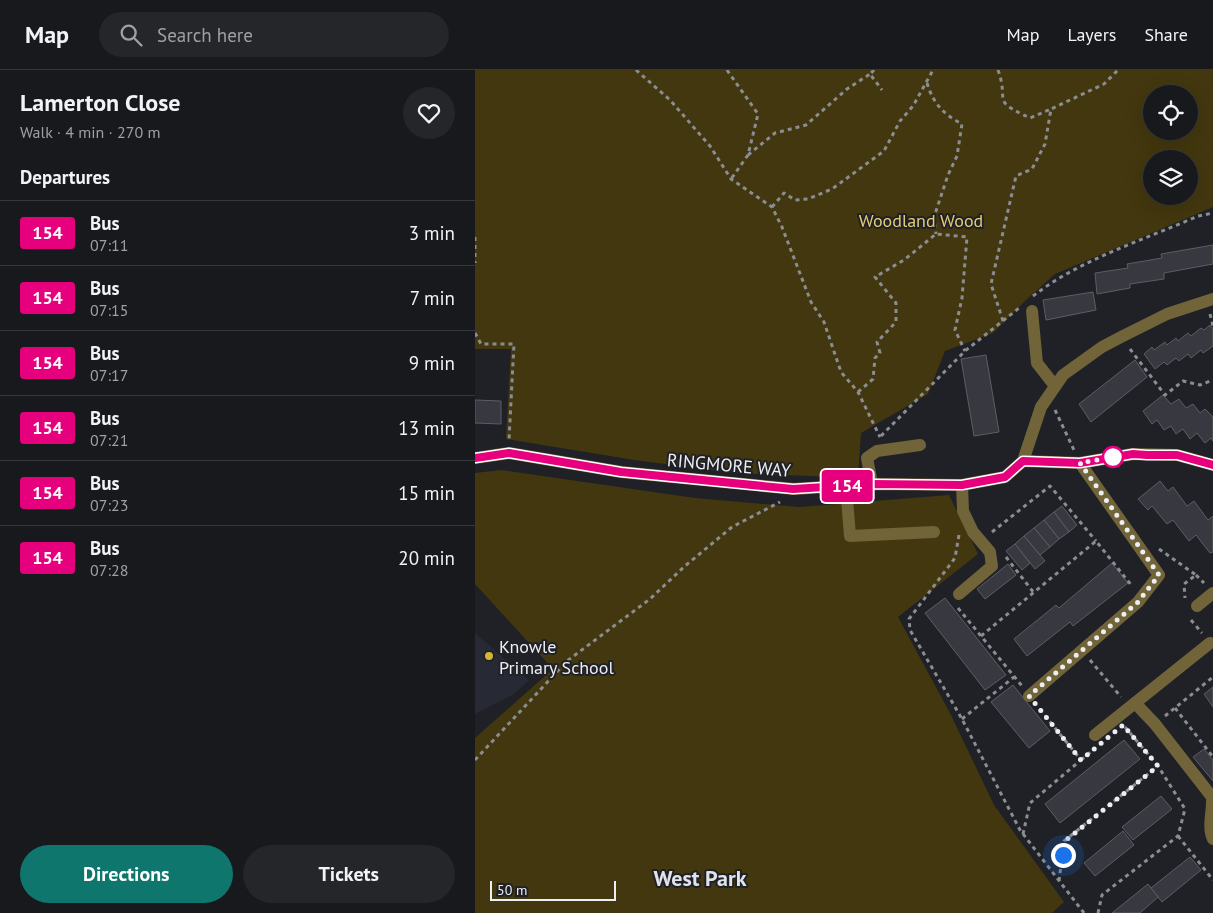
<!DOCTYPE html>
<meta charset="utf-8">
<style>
:root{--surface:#17191c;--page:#242629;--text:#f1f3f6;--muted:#9ea0a3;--line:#36383b;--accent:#0f766e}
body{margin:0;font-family:"PT Sans",sans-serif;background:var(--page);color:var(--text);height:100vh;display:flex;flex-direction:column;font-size:19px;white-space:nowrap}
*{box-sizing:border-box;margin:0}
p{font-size:16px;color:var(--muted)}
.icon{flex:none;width:28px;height:28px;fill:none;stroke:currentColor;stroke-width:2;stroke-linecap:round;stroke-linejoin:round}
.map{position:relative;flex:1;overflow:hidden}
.side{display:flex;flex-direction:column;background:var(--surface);width:475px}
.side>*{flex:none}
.badge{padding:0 10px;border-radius:4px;font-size:18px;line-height:32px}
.controls{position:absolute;left:668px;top:15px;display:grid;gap:10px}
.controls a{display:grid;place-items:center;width:55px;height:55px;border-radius:50%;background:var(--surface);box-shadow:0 5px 20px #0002,0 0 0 1px var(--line);font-size:25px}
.scale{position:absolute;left:15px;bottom:12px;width:126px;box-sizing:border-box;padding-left:5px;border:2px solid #edeef3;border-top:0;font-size:14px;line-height:18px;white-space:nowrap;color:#edeef3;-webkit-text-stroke:4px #1f2126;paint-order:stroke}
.you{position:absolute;width:25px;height:25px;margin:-12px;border:4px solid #fff;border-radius:50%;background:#1a73e8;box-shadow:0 0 0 8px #1a73e833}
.map>.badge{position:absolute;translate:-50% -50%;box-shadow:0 0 0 2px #fff}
h2{padding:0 20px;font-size:19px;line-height:45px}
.round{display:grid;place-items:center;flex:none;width:52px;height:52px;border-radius:26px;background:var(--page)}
.head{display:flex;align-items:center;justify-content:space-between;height:85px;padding:0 20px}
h1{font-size:24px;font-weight:700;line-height:38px}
.button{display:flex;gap:10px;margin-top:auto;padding:10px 20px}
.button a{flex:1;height:58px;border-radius:30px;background:var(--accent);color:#fff;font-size:20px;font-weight:700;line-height:58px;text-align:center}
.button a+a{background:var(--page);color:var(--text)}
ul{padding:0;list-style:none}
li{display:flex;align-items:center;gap:15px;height:65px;padding:0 20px;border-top:1px solid var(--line)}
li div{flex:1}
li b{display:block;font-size:19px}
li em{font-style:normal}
li .badge{min-width:55px;font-weight:700;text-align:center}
header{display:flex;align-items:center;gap:30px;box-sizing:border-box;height:70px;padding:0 25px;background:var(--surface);border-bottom:1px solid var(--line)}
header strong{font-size:24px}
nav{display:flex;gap:28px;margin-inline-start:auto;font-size:18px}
.search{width:350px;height:45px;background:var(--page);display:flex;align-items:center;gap:12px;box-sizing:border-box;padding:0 18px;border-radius:28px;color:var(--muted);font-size:19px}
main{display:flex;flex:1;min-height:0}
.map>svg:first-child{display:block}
.built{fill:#272a35}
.green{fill:#42370e;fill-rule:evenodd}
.building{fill:#383940;stroke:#5c5e65}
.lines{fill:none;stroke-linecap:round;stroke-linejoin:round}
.path{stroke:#8b8d92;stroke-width:3;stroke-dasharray:4 4;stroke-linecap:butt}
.minor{stroke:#706438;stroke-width:12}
.line-casing{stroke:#fff;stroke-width:11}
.line{stroke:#e6007e;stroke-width:8}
.walk{stroke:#edeef3;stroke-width:5;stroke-dasharray:0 9}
.stop-dot{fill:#fff;stroke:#e6007e;stroke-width:2.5}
.poi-dot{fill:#d5b535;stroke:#1f2126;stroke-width:2}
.labels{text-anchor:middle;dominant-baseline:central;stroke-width:4;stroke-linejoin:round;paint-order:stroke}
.park-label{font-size:18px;fill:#e5cd75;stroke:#1f2126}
.street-label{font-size:18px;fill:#edeef3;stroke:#1f2126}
.poi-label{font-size:18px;fill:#edeef3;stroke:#1f2126;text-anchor:start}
.district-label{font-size:22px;font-weight:bold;fill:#e1e3eb;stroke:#1f2126}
</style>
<header>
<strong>Map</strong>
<div class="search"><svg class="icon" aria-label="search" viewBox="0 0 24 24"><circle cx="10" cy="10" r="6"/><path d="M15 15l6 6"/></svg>Search here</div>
<nav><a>Map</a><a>Layers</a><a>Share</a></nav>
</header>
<main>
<section class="side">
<div class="head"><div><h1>Lamerton Close</h1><p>Walk · 4 min · 270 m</p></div><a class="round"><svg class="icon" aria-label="heart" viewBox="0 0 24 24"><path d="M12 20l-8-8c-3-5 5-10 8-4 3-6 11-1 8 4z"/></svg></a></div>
<h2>Departures</h2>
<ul>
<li><span class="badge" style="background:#e6007e;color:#fff">154</span><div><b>Bus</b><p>07:11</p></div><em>3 min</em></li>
<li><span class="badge" style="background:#e6007e;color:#fff">154</span><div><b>Bus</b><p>07:15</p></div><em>7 min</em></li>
<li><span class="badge" style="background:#e6007e;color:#fff">154</span><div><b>Bus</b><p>07:17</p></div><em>9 min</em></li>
<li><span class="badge" style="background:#e6007e;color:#fff">154</span><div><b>Bus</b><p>07:21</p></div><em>13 min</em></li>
<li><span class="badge" style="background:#e6007e;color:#fff">154</span><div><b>Bus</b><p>07:23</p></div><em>15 min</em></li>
<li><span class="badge" style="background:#e6007e;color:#fff">154</span><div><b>Bus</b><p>07:28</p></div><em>20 min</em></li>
</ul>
<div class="button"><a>Directions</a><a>Tickets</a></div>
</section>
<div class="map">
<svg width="738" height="843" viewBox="0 0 738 843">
<rect width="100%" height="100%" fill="#1f2126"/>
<!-- built -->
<polygon class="built" points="0,563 54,610 39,624 0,644"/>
<!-- green -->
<g class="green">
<path d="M 0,0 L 738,0 L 738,137 L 580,204 L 551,230 L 518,263 L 470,281 L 453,324 L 386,363 L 383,408 L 260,403 L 159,390 L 31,369 L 36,279 L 0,279 ZM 676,24 L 714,24 L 714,61 L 676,61 ZM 676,89 L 714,89 L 714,126 L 676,126 Z"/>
<polygon points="26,400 220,428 324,437 474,425 503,484 423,547 475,643 519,735 589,832 577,843 0,843 0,668 78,599 0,514 0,403"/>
</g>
<!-- building -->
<g class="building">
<polygon points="738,175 738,194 689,203 689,209 655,214 655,218 622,224 620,203 653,198 652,194 687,188 686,184"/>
<polygon points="618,222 621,240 571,250 568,230"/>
<polygon points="735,255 738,259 738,276 728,283 726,280 716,288 713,284 704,291 701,288 692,295 689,292 680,299 669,284 677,277 679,280 690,272 692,275 701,268 703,271 713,263 716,266 726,258 729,260"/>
<polygon points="511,285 524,362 499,366 486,289"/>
<polygon points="660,290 672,307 616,352 604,334"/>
<polygon points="688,325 696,334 704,329 711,338 718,334 725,343 730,339 738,347 738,371 736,368 730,373 722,363 715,369 708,359 701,364 696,356 689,360 682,350 677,354 668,341"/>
<polygon points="0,330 26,331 26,354 0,353"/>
<polygon points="685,411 693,421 698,417 712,436 719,431 733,450 738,446 738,482 735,483 721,465 714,471 698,450 692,454 677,436 673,440 663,429"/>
<polygon points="587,436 602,455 594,462 579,442"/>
<polygon points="579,442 594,462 584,469 569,450"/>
<polygon points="569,450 584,469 575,477 559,458"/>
<polygon points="559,458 575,477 565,485 549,466"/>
<polygon points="549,466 570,491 560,499 540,474"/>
<polygon points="540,474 555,493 547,500 531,481"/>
<polygon points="637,493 653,513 598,556 595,552 552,586 539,569 581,535 584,538"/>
<polygon points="533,494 541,505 510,529 502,519"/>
<polygon points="470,528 531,605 510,620 450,543"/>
<polygon points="538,615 575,661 554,678 516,632"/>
<polygon points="738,617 738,637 729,624"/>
<polygon points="649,670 665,689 585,753 570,734"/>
<polygon points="729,679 738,690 738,711 718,687"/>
<polygon points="686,726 697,739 658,770 647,757"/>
<polygon points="648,761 659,775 620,806 609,793"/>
<polygon points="715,787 726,800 687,832 676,818"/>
<polygon points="673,814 683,827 665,843 637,843"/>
</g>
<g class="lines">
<!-- path -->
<g class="path">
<polyline points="161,0 195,30 235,76 256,109 297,137 307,157 336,232 349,252 366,302 383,322 405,367"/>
<polyline points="252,0 283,44 273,85 256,109"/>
<polyline points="399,0 395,4 407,20"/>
<path d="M 523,0 C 535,33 514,29 555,48 L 576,39"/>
<path d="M 452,13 C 458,33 468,44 487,54 L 482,86 L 473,105 L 459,147 L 461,164"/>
<polyline points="273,85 300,63 331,55 372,19 395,4"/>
<polyline points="297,137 309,123 320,130 333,129 357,119 409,81 425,51 438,36 458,0"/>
<polyline points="0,167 0,193"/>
<path d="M 558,226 C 604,190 669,170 723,146 L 738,143"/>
<polyline points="735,244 738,256"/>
<polyline points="528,251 516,214 541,106 557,99 570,74 576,39 629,14 643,0"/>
<polyline points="0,263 6,274 39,274 34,370"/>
<polyline points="655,279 690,325 708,311 725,315 738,310"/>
<polyline points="383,322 398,309 400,288 405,283 402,272 421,252 421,233 400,207 429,190 461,164 492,167 487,228 480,260 490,281"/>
<polyline points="580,340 599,380"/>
<polyline points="406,366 490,281 544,238"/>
<polyline points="517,462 575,416 621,471"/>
<polyline points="484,465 480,488 434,549 435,560 487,649 545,760 609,843"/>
<polyline points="684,479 721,505 709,514 710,528"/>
<polyline points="531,487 559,523"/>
<polyline points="721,505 729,513"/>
<polyline points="483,538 547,616"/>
<polyline points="716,550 727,563"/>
<polyline points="506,566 621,471 657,516"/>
<polyline points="615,590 646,627"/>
<polyline points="700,638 738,687"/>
<polyline points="690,646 738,607"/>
<polyline points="487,649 539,607"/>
<polyline points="0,690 92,591 175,529 210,496 257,457 305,432"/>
<polyline points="606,690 618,680"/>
<polyline points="548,764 555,733 606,690 563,637"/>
<polyline points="703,766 738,810"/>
<polyline points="584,811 589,771 683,696 650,657"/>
<polyline points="623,843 627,825 703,766 710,739 683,696"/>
</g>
<!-- minor -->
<g class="minor">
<polyline points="557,241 562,293 580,316"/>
<polyline points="0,388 34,383 146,402 319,419 397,414 487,415 530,407 548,391 605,393 658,384 702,385 738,395"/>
<polyline points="548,391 566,337 588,305 627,277 646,267 692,244 738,229"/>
<polyline points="397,414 392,388 402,381 445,375"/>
<polyline points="371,416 375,466 459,462"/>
<polyline points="484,524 517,496 515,482 498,462 488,441 487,415"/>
<polyline points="722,536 738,523"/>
<path d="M 735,573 L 660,633 L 680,654 L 737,727 C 738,741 732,757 738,769"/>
<polyline points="554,626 663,532 684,505 605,393"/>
<polyline points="620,665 660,633"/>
</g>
</g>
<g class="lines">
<defs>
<polyline id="line" points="0,388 34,383 146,402 318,419 397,414 487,415 530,407 548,391 605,393 658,384 672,385 702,385 738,395"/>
</defs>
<!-- line casing -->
<use href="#line" class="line-casing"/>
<!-- line -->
<use href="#line" class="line"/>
<!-- walk -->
<polyline class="walk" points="588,785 590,771 683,696 648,655 606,690 554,626 663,532 684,505 605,393 638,387"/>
</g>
<!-- markers -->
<circle class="stop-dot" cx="638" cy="387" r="10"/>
<circle class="poi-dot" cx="14" cy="586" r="5"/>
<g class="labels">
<!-- park labels -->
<g class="park-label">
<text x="446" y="150">Woodland Wood</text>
</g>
<!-- street labels -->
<g class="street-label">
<text transform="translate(254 395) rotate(5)">RINGMORE WAY</text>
</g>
<!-- poi labels -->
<g class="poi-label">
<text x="24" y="576">Knowle<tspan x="24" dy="21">Primary School</tspan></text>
</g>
<!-- district labels -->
<g class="district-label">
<text x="225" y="808">West Park</text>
</g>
</g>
</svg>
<div class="controls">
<a><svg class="icon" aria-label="locate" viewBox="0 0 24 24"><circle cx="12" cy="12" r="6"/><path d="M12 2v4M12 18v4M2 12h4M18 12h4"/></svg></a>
<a><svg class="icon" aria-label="layers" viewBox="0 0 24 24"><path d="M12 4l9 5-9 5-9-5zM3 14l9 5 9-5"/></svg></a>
</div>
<div class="scale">50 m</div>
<div class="you" style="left:588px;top:785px"></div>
<b class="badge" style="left:372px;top:416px;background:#e6007e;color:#fff">154</b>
</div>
</main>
